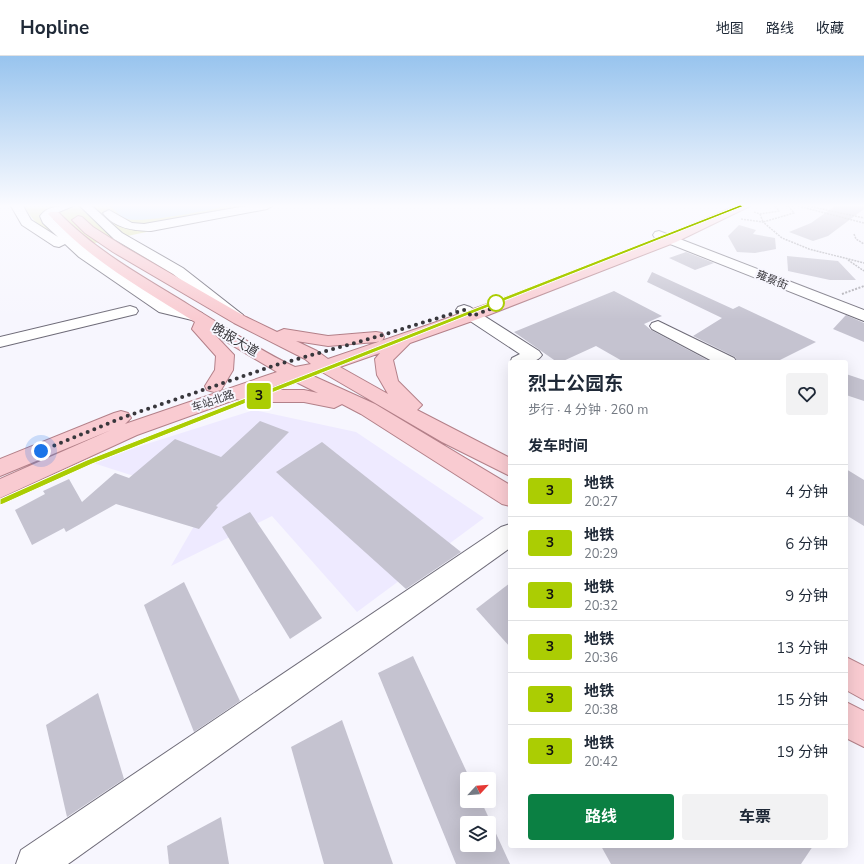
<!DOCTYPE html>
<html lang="zh">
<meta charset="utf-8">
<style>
:root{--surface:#fff;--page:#f2f2f3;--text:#1f2937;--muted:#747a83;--line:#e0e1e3;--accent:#0b8043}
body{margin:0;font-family:"Nunito Sans","Noto Sans SC",sans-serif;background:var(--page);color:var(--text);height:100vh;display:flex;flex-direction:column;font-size:15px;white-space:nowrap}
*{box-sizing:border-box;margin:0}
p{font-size:13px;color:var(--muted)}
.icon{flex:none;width:22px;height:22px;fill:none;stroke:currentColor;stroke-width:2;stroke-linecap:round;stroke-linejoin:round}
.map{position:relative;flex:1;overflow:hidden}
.panel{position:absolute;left:508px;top:304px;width:340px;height:488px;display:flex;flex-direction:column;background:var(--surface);border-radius:4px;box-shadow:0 4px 16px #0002}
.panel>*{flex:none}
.badge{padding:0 8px;border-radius:3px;font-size:14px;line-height:26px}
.needle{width:26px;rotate:64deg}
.buttons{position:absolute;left:460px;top:716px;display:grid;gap:8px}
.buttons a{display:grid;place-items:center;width:36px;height:36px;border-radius:4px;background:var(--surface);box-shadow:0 4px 16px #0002;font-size:20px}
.you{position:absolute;width:20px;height:20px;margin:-10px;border:3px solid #fff;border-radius:50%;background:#1a73e8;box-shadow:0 0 0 6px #1a73e833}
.map>.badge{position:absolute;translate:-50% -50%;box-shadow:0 0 0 2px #fff}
h2{padding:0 20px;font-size:15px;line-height:36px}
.round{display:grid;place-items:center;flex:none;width:42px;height:42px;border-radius:4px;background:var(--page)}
.summary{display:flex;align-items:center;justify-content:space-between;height:68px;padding:0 20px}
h1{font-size:19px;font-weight:700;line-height:30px}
.action{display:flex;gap:8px;margin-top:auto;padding:8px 20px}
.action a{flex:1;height:46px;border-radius:4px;background:var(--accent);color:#fff;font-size:16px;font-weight:700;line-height:46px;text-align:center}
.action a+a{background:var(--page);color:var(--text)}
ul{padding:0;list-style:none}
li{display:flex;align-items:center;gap:12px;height:52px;padding:0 20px;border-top:1px solid var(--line)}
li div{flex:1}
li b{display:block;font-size:15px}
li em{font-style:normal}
li .badge{min-width:44px;font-weight:700;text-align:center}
header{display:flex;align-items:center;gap:24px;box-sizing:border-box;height:56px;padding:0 20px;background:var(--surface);border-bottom:1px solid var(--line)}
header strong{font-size:19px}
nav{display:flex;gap:22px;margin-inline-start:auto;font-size:14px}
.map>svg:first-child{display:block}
.built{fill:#eeeaff}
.green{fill:#e0e4a8}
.water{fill:#c0dbf6}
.building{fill:#c5c3d0;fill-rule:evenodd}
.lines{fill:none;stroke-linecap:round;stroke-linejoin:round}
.minor-casing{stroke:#6e6b78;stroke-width:2}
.major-casing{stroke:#b38089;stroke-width:2}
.path-far1{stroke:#a9a8af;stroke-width:1.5;stroke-dasharray:2 1;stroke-linecap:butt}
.path{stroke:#a9a8af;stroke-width:2;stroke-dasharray:2 1.5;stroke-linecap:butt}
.minor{fill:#fff;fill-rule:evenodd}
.major{fill:#f9cbd1;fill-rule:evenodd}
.line{fill:#abcd03;stroke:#fff}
.walk{stroke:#38373c;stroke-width:4;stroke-dasharray:0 7.2}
.stop-dot{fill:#fff;stroke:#abcd03;stroke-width:2}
.labels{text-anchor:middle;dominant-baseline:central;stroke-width:4;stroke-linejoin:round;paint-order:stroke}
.far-street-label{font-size:11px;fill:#38373c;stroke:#f7f6fe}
.street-label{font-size:13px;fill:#38373c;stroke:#f7f6fe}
</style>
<header>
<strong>Hopline</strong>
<nav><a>地图</a><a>路线</a><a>收藏</a></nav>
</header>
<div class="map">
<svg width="864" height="808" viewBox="0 0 864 808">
<rect width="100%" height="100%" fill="#f7f6fe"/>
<!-- built -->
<polygon class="built" points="254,354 356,376 484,462 357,556 272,460 171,510 209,444 90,406"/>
<!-- green -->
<polygon class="green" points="23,150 269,150 85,189 40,172"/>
<!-- water -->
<path class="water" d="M 110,150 L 227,150 C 210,154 138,169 124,162 C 119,159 115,154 110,150 Z"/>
<!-- building -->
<g class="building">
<polygon points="835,150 864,150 864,153 828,180 813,185 789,176 811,167"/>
<polygon points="739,169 756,174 753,178 775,182 776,193 755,197 737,196 728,180"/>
<polygon points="686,196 714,207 695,214 669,202"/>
<polygon points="787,200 838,205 856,224 830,224 788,215"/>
<polygon points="652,216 733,253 739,250 816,286 776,306 738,306 735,301 693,280 722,262 647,226"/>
<polygon points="614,235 662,260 644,268 651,274 711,306 624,306 596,290 561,306 557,306 514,276"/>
<polygon points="846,259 864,267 864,286 833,273"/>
<polygon points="846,318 864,324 864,345 846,339"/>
<polygon points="260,365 289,376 216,450 218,451 199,473 116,448 66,476 64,472 32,489 15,454 45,438 43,435 69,423 82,446 115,417 129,422 175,383 221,401"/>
<polygon points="322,386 461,496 406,533 276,416"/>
<polygon points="846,413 864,424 864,470 846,459"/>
<polygon points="250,456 322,562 290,583 222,471"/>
<polygon points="184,526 240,645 194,676 144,549"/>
<polygon points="510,527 510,591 476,553"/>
<path d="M 413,600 L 470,723 L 467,723 L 467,745 L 481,745 L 510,808 L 456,808 L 378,617 ZM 467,767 L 489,767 L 489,789 L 467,789 Z"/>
<polygon points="98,637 124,723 67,761 46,669"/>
<polygon points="342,664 393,808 324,808 291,691"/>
<polygon points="221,761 229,808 169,808 167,790"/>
<polygon points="601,790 813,790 801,808 611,808"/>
</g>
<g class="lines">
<defs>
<g id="minor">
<path d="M 11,150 L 23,150 L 31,164 L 58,181 L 43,167 L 40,160 C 48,149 61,150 73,150 L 54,158 L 53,163 L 89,195 L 170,249 L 202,257 L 204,260 L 202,263 L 196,265 L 159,256 L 79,201 L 65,188 L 59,191 L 54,190 L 22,169 Z"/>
<polygon points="80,150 92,150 122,177 183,212 243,259 241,262 229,262 173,218 114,183"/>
<path d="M 246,150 L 272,150 L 267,153 L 151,175 C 133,175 114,172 103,157 L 109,154 L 132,167 L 144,168 Z"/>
<polygon points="659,175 864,254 864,265 655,182 653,179 655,176"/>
<path d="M 464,249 L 470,251 L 539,295 L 542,299 C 534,311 519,302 510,307 L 512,302 L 520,298 L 458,257 L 456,254 L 458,251 Z"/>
<polygon points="130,250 136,252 138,255 136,258 0,291 0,281"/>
<polygon points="658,265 734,302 737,306 714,306 652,273 650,270 652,267"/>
<polygon points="510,468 510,492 68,808 16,808 21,794 501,471"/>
</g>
<g id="major">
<path d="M 735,150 L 750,150 L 676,186 L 478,263 L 410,287 L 393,304 L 398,325 L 422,349 L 417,354 L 510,402 L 510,420 L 442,386 L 322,316 L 311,319 L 375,348 L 510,429 L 510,450 L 502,448 L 361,358 L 342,348 L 334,352 L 304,346 L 245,346 L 237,343 L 137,379 L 0,442 L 0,423 L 111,374 L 0,420 L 0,403 L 114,357 L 121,355 L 128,357 L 131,362 L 125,368 L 277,316 L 215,279 L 234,299 L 233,314 L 221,334 L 214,336 L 207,334 L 205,330 L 215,314 L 216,300 L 192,273 L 195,266 C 144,234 91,205 50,160 L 48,158 L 50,156 L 58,156 C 97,196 142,220 189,249 C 224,270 258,294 295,311 L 311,308 L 305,303 L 234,267 L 113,196 L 85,177 L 72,164 L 78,160 L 82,161 L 93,171 L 123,190 L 246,261 L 277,276 L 284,273 L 328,280 L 376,276 L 382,277 L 384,281 L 382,285 L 376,286 L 328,290 L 296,285 L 317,295 L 328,303 C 465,257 602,209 735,150 ZM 380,297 L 375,303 L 377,319 L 388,338 L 340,311 ZM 292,324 L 318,337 L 304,334 L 264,334 Z"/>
<polygon points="846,601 864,610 864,644 846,634"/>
<polygon points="846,646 864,655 864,691 846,682"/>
</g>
</defs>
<!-- minor casing -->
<use href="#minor" class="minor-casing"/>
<!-- major casing -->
<use href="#major" class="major-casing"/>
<!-- path-far1 -->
<g class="path-far1">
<polyline points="785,150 794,150"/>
<polyline points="798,150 864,167"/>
<polyline points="808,150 864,162"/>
<polyline points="754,156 760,158 779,155 775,150"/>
<polyline points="760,158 763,166 794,157 789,151"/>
<polyline points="741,163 763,166 782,182 809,193 864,207"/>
<polyline points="854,178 856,183 864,188"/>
<polyline points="848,204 864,215"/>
</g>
<!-- path -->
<polyline class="path" points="842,238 864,230"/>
<!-- minor -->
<use href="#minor" class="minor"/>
<!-- major -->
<use href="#major" class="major"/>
</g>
<!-- sky -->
<linearGradient id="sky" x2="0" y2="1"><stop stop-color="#98c4ee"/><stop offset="0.57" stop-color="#fbfbff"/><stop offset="1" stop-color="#fbfbff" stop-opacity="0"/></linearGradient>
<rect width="864" height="263" fill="url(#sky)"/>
<!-- line -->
<polygon class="line" points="740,149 744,150 92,408 3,448 0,449 0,443 87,404"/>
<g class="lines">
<!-- walk -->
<polyline class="walk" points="41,395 124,361 276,309 376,281 464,254 472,260 501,249 496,247"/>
</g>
<!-- markers -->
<circle class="stop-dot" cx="496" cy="247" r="8"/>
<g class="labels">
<!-- far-street labels -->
<g class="far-street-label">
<text transform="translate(772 224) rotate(22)">雍景街</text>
<text transform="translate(213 345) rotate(-19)">车站北路</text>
</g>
<!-- street labels -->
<g class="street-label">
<text transform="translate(235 284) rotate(31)">晚报大道</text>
</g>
</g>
</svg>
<div class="buttons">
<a><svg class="needle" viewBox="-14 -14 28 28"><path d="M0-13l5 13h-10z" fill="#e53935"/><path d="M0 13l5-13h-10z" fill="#747a83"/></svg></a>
<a><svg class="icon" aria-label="layers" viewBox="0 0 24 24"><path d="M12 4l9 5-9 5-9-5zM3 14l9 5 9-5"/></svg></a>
</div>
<div class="you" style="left:41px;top:395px"></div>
<b class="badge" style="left:259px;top:340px;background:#abcd03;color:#111">3</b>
<section class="panel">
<div class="summary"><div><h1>烈士公园东</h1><p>步行 · 4 分钟 · 260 m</p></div><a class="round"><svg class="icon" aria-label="heart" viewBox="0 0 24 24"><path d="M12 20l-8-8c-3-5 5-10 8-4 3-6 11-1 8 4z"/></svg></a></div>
<h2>发车时间</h2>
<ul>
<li><span class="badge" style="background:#abcd03;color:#111">3</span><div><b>地铁</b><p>20:27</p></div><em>4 分钟</em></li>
<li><span class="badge" style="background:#abcd03;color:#111">3</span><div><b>地铁</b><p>20:29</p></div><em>6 分钟</em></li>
<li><span class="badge" style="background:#abcd03;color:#111">3</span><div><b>地铁</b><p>20:32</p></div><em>9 分钟</em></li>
<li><span class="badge" style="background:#abcd03;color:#111">3</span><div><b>地铁</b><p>20:36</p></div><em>13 分钟</em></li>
<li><span class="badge" style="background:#abcd03;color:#111">3</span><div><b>地铁</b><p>20:38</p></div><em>15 分钟</em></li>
<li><span class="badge" style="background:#abcd03;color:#111">3</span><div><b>地铁</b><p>20:42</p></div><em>19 分钟</em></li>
</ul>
<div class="action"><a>路线</a><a>车票</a></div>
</section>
</div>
